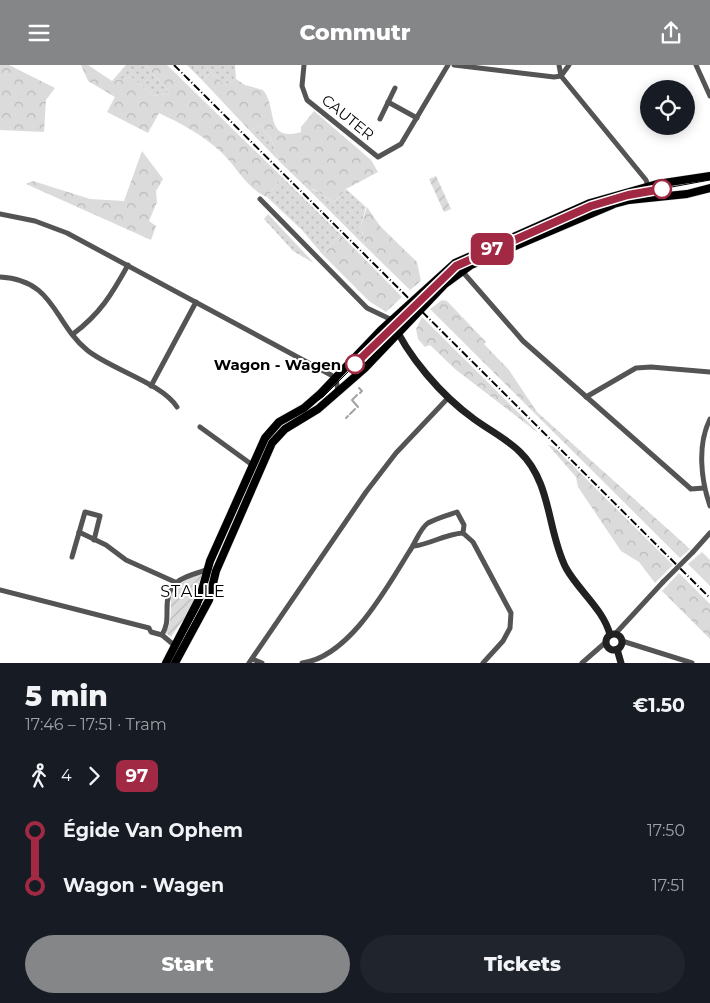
<!DOCTYPE html>
<meta charset="utf-8">
<style>
:root{--surface:#171b24;--page:#20242c;--text:#f1f3f6;--muted:#9ea1a6;--accent:#858687}
body{margin:0;font-family:Montserrat,sans-serif;background:var(--page);color:var(--text);height:100vh;display:flex;flex-direction:column;font-size:19px;white-space:nowrap}
*{box-sizing:border-box;margin:0}
p{font-size:16px;color:var(--muted)}
.icon{flex:none;width:28px;height:28px;fill:none;stroke:currentColor;stroke-width:2;stroke-linecap:round;stroke-linejoin:round}
.map{position:relative;height:598px;overflow:hidden}
.side{display:flex;flex-direction:column;background:var(--surface);flex:1}
.side>*{flex:none}
.badge{padding:0 10px;border-radius:8px;font-size:18px;line-height:32px}
.fabs{position:absolute;left:640px;top:15px;display:grid;gap:10px}
.fabs a{display:grid;place-items:center;width:55px;height:55px;border-radius:50%;background:var(--surface);box-shadow:0 2px 12px #0003;font-size:25px}
.map>.badge{position:absolute;translate:-50% -50%;box-shadow:0 0 0 2px #fff}
.legs{display:flex;align-items:center;gap:8px;height:55px;padding:0 25px;font-size:16px}
.legs p{margin-inline-start:auto}
.headline{display:flex;align-items:center;justify-content:space-between;height:85px;padding:0 25px}
h1{font-size:28px;font-weight:800;line-height:38px}
.button{display:flex;gap:10px;margin-top:auto;padding:10px 25px}
.button a{flex:1;height:58px;border-radius:30px;background:var(--accent);color:#fff;font-size:20px;font-weight:800;line-height:58px;text-align:center}
.button a+a{background:var(--page);color:var(--text)}
ul{padding:0 25px;list-style:none}
li{display:flex;align-items:center;gap:18px;height:55px;font-size:19px}
li i{display:grid;place-items:center;width:8px;height:100%;margin:0 6px;background:currentColor}
li i::after{content:'';width:12px;height:12px;margin:-6px;border:4px solid;border-radius:50%;background:var(--surface)}
li p{margin-inline-start:auto}
li:first-child i{background:linear-gradient(#0000 50%,currentColor 0)}
li:last-child i{background:linear-gradient(currentColor 50%,#0000 0)}
header{display:flex;justify-content:space-between;align-items:center;height:65px;padding:0 25px;background:var(--accent);color:#fff;font-size:22px;font-weight:800}
.map>svg:first-child{display:block}
.grass{fill:url(#grass-dots)}
.forest{fill:url(#forest-crowns)}
.garden{fill:url(#garden-furrows)}
.lines{fill:none;stroke-linecap:round;stroke-linejoin:round}
.stream{stroke:#a2a2a2;stroke-width:2}
.primary-casing{stroke:#dbdbdb;stroke-width:9}
.street{stroke:#545454;stroke-width:5}
.secondary{stroke:#212121;stroke-width:7}
.primary{stroke:#000;stroke-width:8}
.tram{stroke:#000;stroke-width:1}
.rail{stroke:#000;stroke-width:2;stroke-dasharray:8 2.5 1 2.5;stroke-linecap:butt}
.street-bridge{stroke:#545454;stroke-width:5}
.line-1-casing{stroke:#fff;stroke-width:11}
.line-1{stroke:#a12944;stroke-width:8}
.stop-1-dot{fill:#fff;stroke:#a12944;stroke-width:2.5}
.labels{text-anchor:middle;dominant-baseline:central;stroke-width:4;stroke-linejoin:round;paint-order:stroke}
.street-label{font-size:15px;fill:#000;stroke:#fff}
.stop-label{font-size:15px;font-weight:bold;fill:#000;stroke:#fff;text-anchor:end}
.neighbourhood-label{font-size:16px;letter-spacing:1px;fill:#000;stroke:#fff}
</style>
<header><svg class="icon" aria-label="menu" viewBox="0 0 24 24"><path d="M4 6h16M4 12h16M4 18h16"/></svg>Commutr<svg class="icon" aria-label="share" viewBox="0 0 24 24"><path d="M12 15V3M7 8l5-5 5 5M5 13v7h14v-7"/></svg></header>
<div class="map">
<svg width="710" height="598" viewBox="0 0 710 598">
<defs>
<pattern id="grass-dots" width="8" height="8" patternUnits="userSpaceOnUse" patternTransform="scale(1.25)"><rect width="8" height="8" fill="#dbdbdb"/><path d="M2 2h.1M6 6h.1" fill="none" stroke="#bababa" stroke-width="1.8" stroke-linecap="round"/></pattern>
<pattern id="forest-crowns" width="20" height="18" patternUnits="userSpaceOnUse" patternTransform="scale(1.25)"><rect width="20" height="18" fill="#dbdbdb"/><path d="M2 6a3 3 0 1 1 6 0M12 15a3 3 0 1 1 6 0" fill="none" stroke="#bababa"/></pattern>
<pattern id="garden-furrows" width="10" height="10" patternUnits="userSpaceOnUse" patternTransform="scale(1.25)"><rect width="10" height="10" fill="#dbdbdb"/><path d="M-1 1l2-2M0 10L10 0M9 11l2-2" fill="none" stroke="#bababa"/></pattern>
</defs>
<rect width="100%" height="100%" fill="#fff"/>
<!-- grass -->
<g class="grass">
<polygon points="126,0 145,0 169,26 166,29 153,31 131,12 112,16"/>
<polygon points="187,0 235,0 236,14 225,20 211,7 202,15"/>
<polygon points="259,60 271,74 280,97 250,66"/>
<polygon points="282,112 340,169 323,190 302,165 267,132"/>
<polygon points="312,124 334,137 346,124 366,142 361,160 365,181 309,125"/>
<polygon points="268,149 313,197 312,197 293,186 264,154"/>
</g>
<!-- forest -->
<g class="forest">
<polygon points="0,0 9,0 55,23 46,35 44,67 0,65"/>
<path d="M 81,0 L 88,0 L 112,16 L 131,12 L 153,31 L 166,29 L 169,26 L 145,0 L 167,0 L 282,112 L 267,132 C 248,125 236,101 222,88 C 203,70 182,59 159,48 L 148,68 L 107,47 L 115,32 L 88,16 Z"/>
<path d="M 211,7 L 225,20 L 236,14 L 245,20 L 263,25 C 278,42 264,78 301,67 L 301,62 L 314,46 L 371,95 L 378,107 L 346,124 L 334,137 L 313,124 L 309,125 L 280,97 L 271,74 L 259,60 L 250,66 L 202,15 Z"/>
<polygon points="142,86 163,114 156,126 157,137 149,156 156,161 151,175 26,119 33,116 90,134 124,136"/>
<polygon points="367,142 380,161 417,197 421,216 410,225 365,181 361,160"/>
<polygon points="340,169 402,232 386,247 369,236 323,190"/>
<polygon points="442,235 447,236 486,277 484,279 509,305 537,347 690,484 680,493 430,244"/>
<polygon points="422,252 537,366 537,367 455,304 430,280 425,282 418,274 416,264"/>
<polygon points="548,380 553,381 673,500 655,518 639,497 621,486 578,422 576,412"/>
<polygon points="702,487 710,495 710,521 688,499"/>
<polygon points="679,508 710,539 710,574 662,526"/>
</g>
<!-- garden -->
<g class="garden">
<polygon points="436,111 451,144 444,147 429,114"/>
<path d="M 201,508 L 203,509 L 199,532 L 171,572 L 166,568 C 181,535 153,529 201,508 Z"/>
</g>
<g class="lines">
<!-- stream -->
<g class="stream">
<polyline points="359,323 362,326 360,328"/>
<polyline points="357,330 352,335 358,342"/>
<polyline points="350,349 355,344"/>
<polyline points="346,353 348,351"/>
</g>
<defs>
<g id="primary">
<polyline points="166,598 200,532 210,496 265,373 279,357 304,343 320,329 381,265 455,198 590,138 657,119 710,111"/>
<polyline points="175,598 209,535 216,506 272,378 285,364 318,344 365,303 445,219 471,200 614,139 629,135 687,129 710,123"/>
</g>
</defs>
<!-- primary casing -->
<use href="#primary" class="primary-casing"/>
<!-- street -->
<g class="street">
<polyline points="304,0 302,21 307,35 378,92 401,79 448,0"/>
<polyline points="454,0 554,12 561,11 569,0"/>
<polyline points="559,0 561,11 646,115 652,133"/>
<polyline points="696,0 710,31"/>
<polyline points="388,37 417,53"/>
<polyline points="380,54 395,23"/>
<polyline points="260,134 367,243 392,255"/>
<polyline points="0,149 35,156 67,168 331,310 336,314 338,326"/>
<polyline points="455,198 523,276 691,424 704,423"/>
<path d="M 0,212 C 55,215 53,257 87,285 C 110,304 162,318 177,342"/>
<path d="M 73,269 C 100,249 112,229 128,200"/>
<polyline points="151,321 196,237"/>
<polyline points="586,332 636,303 651,302 710,307"/>
<path d="M 710,354 C 697,380 701,415 710,441"/>
<polyline points="200,362 251,399"/>
<polyline points="79,467 106,480 126,495 175,517"/>
<path d="M 414,481 C 431,479 445,469 463,468"/>
<polyline points="693,487 710,468"/>
<polyline points="72,492 85,447 100,451 94,475"/>
<polyline points="0,525 149,563 151,567 162,570 174,580"/>
<polyline points="616,568 663,517"/>
<path d="M 162,570 C 167,561 167,556 167,546 C 166,516 181,513 206,505"/>
<polyline points="622,576 692,598"/>
<polyline points="252,594 262,598"/>
<polyline points="249,598 366,427 396,388 448,333"/>
<path d="M 302,598 C 349,592 386,524 409,487 C 415,479 420,463 428,458 C 437,453 448,450 457,447 L 464,460 L 463,468 L 473,477 L 511,548 L 510,563 L 503,576 L 483,598"/>
<polyline points="582,598 606,577"/>
</g>
<!-- secondary -->
<g class="secondary">
<path d="M 392,255 C 407,291 442,331 474,354 C 489,365 507,374 520,387 C 552,418 547,466 566,503 C 578,525 604,545 610,570"/>
<circle cx="614" cy="577" r="8"/>
<polyline points="617,584 621,598"/>
</g>
<!-- primary -->
<use href="#primary" class="primary"/>
<!-- tram -->
<polyline class="tram" points="169,598 200,541 213,497 267,374 281,359 323,332 447,208 467,195 591,141 628,130 710,115"/>
<!-- rail -->
<polyline class="rail" points="174,0 710,533"/>
<!-- street-bridge -->
<polyline class="street-bridge" points="663,517 693,487"/>
</g>
<g class="lines">
<defs>
<polyline id="line-1" points="355,299 456,201 591,141 628,130 662,124"/>
</defs>
<!-- line-1 casing -->
<use href="#line-1" class="line-1-casing"/>
<!-- line-1 -->
<use href="#line-1" class="line-1"/>
</g>
<!-- markers -->
<g class="stop-1-dot">
<circle cx="662" cy="124" r="9"/>
<circle cx="355" cy="299" r="9"/>
</g>
<g class="labels">
<!-- street labels -->
<g class="street-label">
<text transform="translate(348 52) rotate(39)">CAUTER</text>
</g>
<!-- stop labels -->
<g class="stop-label">
<text x="341" y="299">Wagon - Wagen</text>
</g>
<!-- neighbourhood labels -->
<g class="neighbourhood-label">
<text x="193" y="526">STALLE</text>
</g>
</g>
</svg>
<div class="fabs">
<a><svg class="icon" aria-label="locate" viewBox="0 0 24 24"><circle cx="12" cy="12" r="6"/><path d="M12 2v4M12 18v4M2 12h4M18 12h4"/></svg></a>
</div>
<b class="badge" style="left:492px;top:184px;background:#a12944;color:#fff">97</b>
</div>
<section class="side">
<div class="headline"><div><h1>5 min</h1><p>17:46 – 17:51 · Tram</p></div><b>€1.50</b></div>
<div class="legs"><svg class="icon" aria-label="walk" viewBox="0 0 24 24"><circle cx="13" cy="4" r="2"/><path d="M13 8l-2 6 4 7M11 14l-3 7M7 12l3-4h3l4 4"/></svg>4<svg class="icon" aria-label="forward" viewBox="0 0 24 24"><path d="M9 5l7 7-7 7"/></svg><b class="badge" style="background:#a12944;color:#fff">97</b></div>
<ul>
<li><i style="color:#a12944"></i><b>Égide Van Ophem</b><p>17:50</p></li>
<li><i style="color:#a12944"></i><b>Wagon - Wagen</b><p>17:51</p></li>
</ul>
<div class="button"><a>Start</a><a>Tickets</a></div>
</section>
